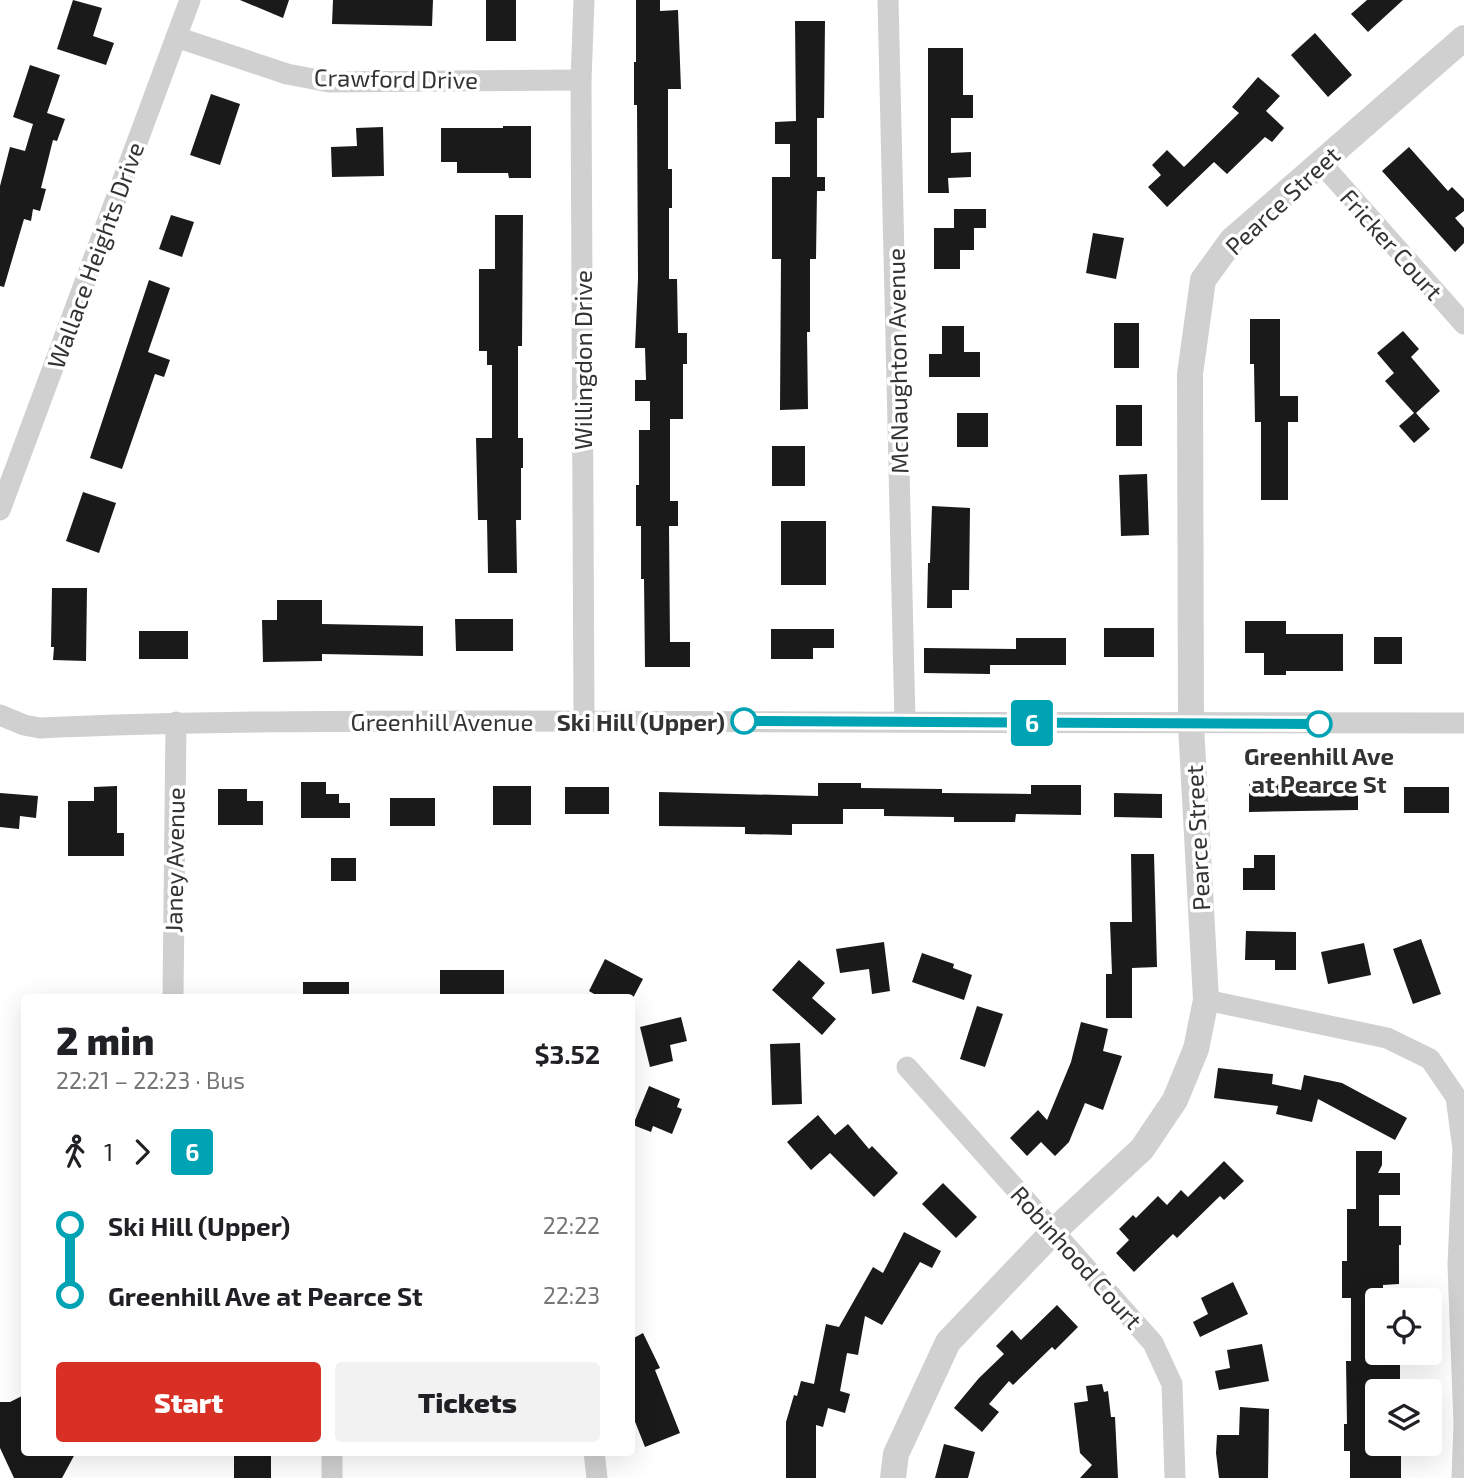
<!DOCTYPE html>
<meta charset="utf-8">
<style>
:root{--surface:#fff;--page:#f2f2f2;--text:#202124;--muted:#757577;--accent:#d93025}
body{margin:0;font-family:"Exo 2",sans-serif;background:var(--page);color:var(--text);height:100vh;display:flex;flex-direction:column;font-size:26px;white-space:nowrap}
*{box-sizing:border-box;margin:0}
p{font-size:23px;color:var(--muted)}
.icon{flex:none;width:38px;height:38px;fill:none;stroke:currentColor;stroke-width:2;stroke-linecap:round;stroke-linejoin:round}
.map{position:relative;flex:1;overflow:hidden}
.side{position:absolute;left:21px;top:994px;width:614px;height:462px;display:flex;flex-direction:column;background:var(--surface);border-radius:7px;box-shadow:0 7px 28px #0002}
.side>*{flex:none}
.badge{padding:0 14px;border-radius:5px;font-size:24px;line-height:46px}
.buttons{position:absolute;left:1365px;top:1288px;display:grid;gap:14px}
.buttons a{display:grid;place-items:center;width:77px;height:77px;border-radius:7px;background:var(--surface);box-shadow:0 7px 28px #0002;font-size:35px}
.map>.badge{position:absolute;translate:-50% -50%;box-shadow:0 0 0 4px #fff}
.legs{display:flex;align-items:center;gap:10px;height:77px;padding:0 35px;font-size:23px}
.legs p{margin-inline-start:auto}
.overview{display:flex;align-items:center;justify-content:space-between;height:119px;padding:0 35px}
h1{font-size:38px;font-weight:800;line-height:52px}
.primary-button{display:flex;gap:14px;margin-top:auto;padding:14px 35px}
.primary-button a{flex:1;height:80px;border-radius:7px;background:var(--accent);color:#fff;font-size:28px;font-weight:800;line-height:80px;text-align:center}
.primary-button a+a{background:var(--page);color:var(--text)}
ul{padding:0 35px;list-style:none}
li{display:flex;align-items:center;gap:24px;height:70px;font-size:26px}
li i{display:grid;place-items:center;width:10px;height:100%;margin:0 9px;background:currentColor}
li i::after{content:'';width:18px;height:18px;margin:-9px;border:5px solid;border-radius:50%;background:var(--surface)}
li p{margin-inline-start:auto}
li:first-child i{background:linear-gradient(#0000 50%,currentColor 0)}
li:last-child i{background:linear-gradient(currentColor 50%,#0000 0)}
.map>svg:first-child{display:block}
.building{fill:#1a1a1a}
.lines{fill:none;stroke-linecap:round;stroke-linejoin:round}
.minor{stroke:#d0d0d0;stroke-width:21}
.tertiary{stroke:#d0d0d0;stroke-width:26}
.line-1-casing{stroke:#fff;stroke-width:16}
.line-1{stroke:#00a3b4;stroke-width:10}
.stop-1-dot{fill:#fff;stroke:#00a3b4;stroke-width:3.5}
.labels{text-anchor:middle;dominant-baseline:central;stroke-width:7;stroke-linejoin:round;paint-order:stroke}
.street-label{font-size:24px;fill:#333;stroke:#fff}
.stop-label{font-size:24px;font-weight:bold;fill:#333;stroke:#fff;text-anchor:end}
</style>
<div class="map">
<svg width="1464" height="1478" viewBox="0 0 1464 1478">
<rect width="100%" height="100%" fill="#fff"/>
<!-- building -->
<g class="building">
<polygon points="73,0 102,8 93,36 114,43 106,65 57,49"/>
<polygon points="240,0 289,0 283,18"/>
<polygon points="333,0 433,0 432,26 332,24"/>
<rect x="486" y="0" width="30" height="41"/>
<polygon points="636,0 660,0 660,11 678,10 681,89 668,89 668,169 672,169 672,208 669,208 669,279 677,279 678,333 687,333 687,364 683,364 683,419 670,419 670,501 678,501 678,526 669,526 670,642 690,642 690,667 645,667 644,579 641,579 641,526 636,526 636,485 639,485 639,430 650,430 650,401 635,401 635,380 646,380 645,348 635,348 638,279 637,105 634,105 634,62 636,62"/>
<polygon points="1367,0 1403,0 1368,32 1351,14"/>
<polygon points="795,21 825,21 824,118 817,118 817,177 825,177 825,191 817,191 816,259 810,259 810,332 807,332 808,409 780,410 781,259 772,259 772,177 790,177 790,144 775,144 775,122 796,121"/>
<polygon points="1315,33 1352,75 1328,97 1291,55"/>
<polygon points="928,48 963,48 963,95 973,95 973,118 951,118 951,153 971,152 971,177 948,178 949,193 928,193"/>
<polygon points="30,65 60,75 47,113 65,119 57,141 53,140 41,188 46,189 40,211 33,209 31,221 24,219 4,287 0,286 0,186 10,147 25,151 33,124 13,117"/>
<polygon points="1258,77 1280,96 1266,111 1284,128 1272,142 1265,137 1227,174 1214,162 1167,207 1148,187 1161,175 1152,165 1167,150 1184,167 1239,113 1232,107"/>
<polygon points="211,94 240,104 220,165 190,155"/>
<polygon points="503,126 531,126 531,178 509,178 508,173 457,173 457,162 441,162 441,128 503,128"/>
<polygon points="383,127 384,176 332,177 331,147 357,146 356,128"/>
<polygon points="1409,147 1448,191 1452,187 1464,199 1464,211 1455,218 1464,228 1464,243 1455,252 1382,171"/>
<polygon points="954,209 986,209 986,228 974,228 974,250 960,250 960,269 934,269 934,228 954,228"/>
<polygon points="171,215 194,222 182,257 159,249"/>
<polygon points="495,215 523,215 522,346 518,346 518,438 523,438 523,468 521,468 521,520 516,520 517,573 488,573 487,520 478,520 476,438 492,438 492,365 487,365 487,351 479,351 479,269 495,269"/>
<polygon points="1093,233 1124,238 1116,279 1086,273"/>
<polygon points="149,280 170,288 148,352 170,360 164,377 155,374 122,469 90,458"/>
<polygon points="1250,319 1280,319 1280,396 1298,396 1298,422 1288,422 1288,500 1261,500 1261,422 1255,422 1254,364 1250,364"/>
<rect x="1114" y="323" width="25" height="45"/>
<polygon points="942,326 964,326 964,352 980,352 980,377 929,377 929,354 942,354"/>
<polygon points="1403,331 1419,349 1411,357 1440,391 1416,413 1430,429 1414,443 1399,426 1414,413 1385,381 1394,373 1377,353"/>
<rect x="1116" y="405" width="26" height="41"/>
<rect x="957" y="413" width="31" height="34"/>
<rect x="772" y="446" width="33" height="40"/>
<polygon points="1147,474 1149,535 1121,536 1119,475"/>
<polygon points="83,492 116,503 99,553 66,541"/>
<polygon points="932,506 970,508 969,590 952,590 952,608 927,608 928,563 930,563"/>
<rect x="781" y="521" width="45" height="64"/>
<polygon points="52,588 87,588 86,661 53,660 54,647 51,647"/>
<polygon points="277,600 322,600 322,624 423,626 423,656 322,654 322,661 263,662 262,620 277,620"/>
<polygon points="455,619 513,619 513,651 456,651"/>
<polygon points="1245,621 1286,621 1286,634 1343,634 1343,671 1286,671 1286,675 1264,675 1264,653 1245,653"/>
<rect x="1104" y="628" width="50" height="29"/>
<polygon points="771,629 834,629 834,648 813,648 813,659 771,659"/>
<rect x="139" y="631" width="49" height="28"/>
<rect x="1374" y="637" width="28" height="27"/>
<polygon points="1016,638 1066,638 1066,665 990,665 990,674 924,673 924,648 1016,649"/>
<polygon points="301,782 326,782 326,794 339,794 339,803 350,803 350,818 301,818"/>
<polygon points="818,783 861,783 861,788 942,789 942,793 1031,794 1031,785 1081,785 1081,815 1016,814 1015,822 954,822 954,817 884,816 884,809 843,809 843,824 792,824 792,835 745,834 745,827 659,826 659,792 818,796"/>
<polygon points="1249,784 1358,784 1358,810 1249,812"/>
<polygon points="117,786 117,833 124,833 124,856 68,856 68,801 94,801 94,787"/>
<rect x="493" y="786" width="38" height="39"/>
<rect x="565" y="787" width="44" height="27"/>
<rect x="1404" y="787" width="45" height="26"/>
<polygon points="218,789 247,789 247,801 263,801 263,825 218,825"/>
<polygon points="0,793 38,796 36,818 20,816 19,829 0,827"/>
<polygon points="1114,793 1162,794 1162,818 1114,817"/>
<rect x="390" y="798" width="45" height="28"/>
<polygon points="1131,854 1154,854 1157,967 1132,968 1132,1018 1106,1018 1106,974 1112,974 1110,922 1132,922"/>
<polygon points="1254,855 1275,855 1275,890 1243,890 1243,868 1254,868"/>
<rect x="331" y="858" width="25" height="23"/>
<polygon points="1246,931 1296,932 1296,970 1275,970 1275,960 1245,960"/>
<polygon points="1421,939 1441,994 1413,1004 1393,949"/>
<polygon points="884,942 890,991 872,994 869,969 840,973 836,949"/>
<polygon points="1364,943 1371,975 1328,984 1321,952"/>
<polygon points="922,953 954,964 953,968 972,975 964,1000 912,982"/>
<polygon points="605,959 643,979 633,998 601,998 589,991"/>
<polygon points="799,960 825,983 812,998 836,1019 822,1035 772,990"/>
<rect x="440" y="970" width="64" height="28"/>
<rect x="303" y="982" width="46" height="16"/>
<polygon points="977,1006 1003,1014 985,1067 960,1059"/>
<polygon points="681,1017 687,1041 670,1045 673,1061 650,1067 640,1027"/>
<polygon points="1081,1022 1108,1029 1103,1051 1122,1056 1103,1110 1085,1103 1069,1142 1055,1156 1041,1142 1027,1156 1010,1138 1038,1110 1047,1120 1071,1062"/>
<polygon points="800,1043 802,1104 772,1105 770,1044"/>
<polygon points="1218,1068 1273,1074 1272,1084 1301,1090 1304,1075 1342,1083 1407,1118 1395,1140 1318,1099 1312,1122 1276,1114 1278,1106 1214,1098"/>
<polygon points="649,1086 680,1099 677,1107 682,1109 672,1134 653,1126 651,1132 633,1125"/>
<polygon points="818,1115 835,1135 848,1124 869,1149 872,1146 898,1173 874,1197 830,1153 811,1170 787,1142"/>
<polygon points="1356,1151 1382,1151 1382,1165 1378,1173 1400,1173 1400,1195 1379,1195 1379,1226 1401,1226 1401,1245 1399,1245 1399,1284 1383,1285 1383,1297 1377,1297 1377,1361 1400,1361 1400,1382 1375,1382 1377,1444 1401,1444 1401,1478 1350,1478 1350,1451 1344,1451 1344,1424 1347,1424 1346,1361 1351,1361 1351,1298 1342,1298 1342,1261 1347,1261 1347,1209 1356,1209"/>
<polygon points="1224,1161 1244,1181 1224,1200 1220,1196 1177,1238 1173,1234 1134,1272 1116,1253 1129,1240 1119,1229 1133,1215 1136,1218 1158,1196 1167,1205 1181,1190 1188,1197"/>
<polygon points="943,1183 977,1217 956,1238 922,1204"/>
<polygon points="904,1232 941,1251 932,1268 920,1262 882,1325 865,1316 858,1355 847,1353 840,1391 850,1394 845,1413 828,1408 823,1427 816,1425 816,1478 786,1478 786,1422 794,1395 797,1396 801,1381 814,1384 826,1324 839,1327 873,1267 883,1273"/>
<polygon points="1233,1282 1248,1314 1200,1337 1193,1322 1208,1314 1201,1298"/>
<polygon points="1057,1305 1078,1327 1055,1350 1052,1347 1013,1385 1009,1381 989,1404 999,1412 982,1432 954,1408 979,1378 1004,1354 996,1346 1012,1330 1021,1340"/>
<polygon points="643,1333 660,1368 655,1370 680,1433 645,1447 632,1414 632,1339"/>
<polygon points="1262,1344 1269,1381 1219,1390 1215,1371 1230,1368 1227,1350"/>
<polygon points="1102,1384 1104,1392 1108,1391 1111,1417 1115,1417 1118,1478 1080,1478 1092,1465 1080,1453 1074,1403 1088,1401 1086,1386"/>
<polygon points="24,1395 24,1452 76,1452 62,1478 14,1478 0,1448 0,1402 10,1402"/>
<polygon points="1240,1407 1269,1409 1268,1478 1219,1478 1216,1453 1217,1435 1239,1435"/>
<polygon points="944,1444 975,1452 968,1478 935,1478"/>
<rect x="234" y="1452" width="37" height="26"/>
</g>
<g class="lines">
<!-- minor -->
<g class="minor">
<polyline points="888,0 905,722"/>
<polyline points="176,37 287,74 329,82 581,80"/>
<polyline points="1321,163 1464,324"/>
<polyline points="0,510 190,0"/>
<path d="M 0,715 L 24,725 L 40,728 C 195,721 350,721 505,721 C 825,720 1144,725 1464,723"/>
<polyline points="584,721 581,80 584,0"/>
<polyline points="173,998 176,722"/>
<polyline points="1206,1000 1387,1038 1430,1059 1456,1097 1463,1149 1458,1265 1464,1424 1462,1478"/>
<polyline points="907,1067 1153,1343 1172,1384 1175,1478"/>
<polyline points="594,1452 597,1478"/>
<polyline points="332,1478 332,1452"/>
</g>
<!-- tertiary -->
<polyline class="tertiary" points="893,1478 896,1454 948,1342 1054,1231 1142,1149 1175,1100 1196,1049 1206,1000 1191,725 1190,374 1203,280 1232,240 1464,38"/>
</g>
<g class="lines">
<defs>
<polyline id="line-1" points="744,721 1319,724"/>
</defs>
<!-- line-1 casing -->
<use href="#line-1" class="line-1-casing"/>
<!-- line-1 -->
<use href="#line-1" class="line-1"/>
</g>
<!-- markers -->
<g class="stop-1-dot">
<circle cx="744" cy="721" r="12"/>
<circle cx="1319" cy="724" r="12"/>
</g>
<g class="labels">
<!-- street labels -->
<g class="street-label">
<text transform="translate(396 78) rotate(1)">Crawford Drive</text>
<text transform="translate(1282 200) rotate(-43)">Pearce Street</text>
<text transform="translate(1392 244) rotate(48)">Fricker Court</text>
<text transform="translate(95 255) rotate(-70)">Wallace Heights Drive</text>
<text transform="translate(582 360) rotate(-90)">Willingdon Drive</text>
<text transform="translate(897 361) rotate(-91)">McNaughton Avenue</text>
<text x="442" y="721">Greenhill Avenue</text>
<text transform="translate(1197 838) rotate(-93)">Pearce Street</text>
<text transform="translate(174 860) rotate(-89)">Janey Avenue</text>
<text transform="translate(1077 1257) rotate(48)">Robinhood Court</text>
</g>
<!-- stop labels -->
<g class="stop-label">
<text x="725" y="721">Ski Hill (Upper)</text>
<text x="1319" y="755" text-anchor="middle">Greenhill Ave<tspan x="1319" dy="28">at Pearce St</tspan></text>
</g>
</g>
</svg>
<div class="buttons">
<a><svg class="icon" aria-label="locate" viewBox="0 0 24 24"><circle cx="12" cy="12" r="6"/><path d="M12 2v4M12 18v4M2 12h4M18 12h4"/></svg></a>
<a><svg class="icon" aria-label="layers" viewBox="0 0 24 24"><path d="M12 4l9 5-9 5-9-5zM3 14l9 5 9-5"/></svg></a>
</div>
<b class="badge" style="left:1032px;top:723px;background:#00a3b4;color:#fff">6</b>
<section class="side">
<div class="overview"><div><h1>2 min</h1><p>22:21 – 22:23 · Bus</p></div><b>$3.52</b></div>
<div class="legs"><svg class="icon" aria-label="walk" viewBox="0 0 24 24"><circle cx="13" cy="4" r="2"/><path d="M13 8l-2 6 4 7M11 14l-3 7M7 12l3-4h3l4 4"/></svg>1<svg class="icon" aria-label="forward" viewBox="0 0 24 24"><path d="M9 5l7 7-7 7"/></svg><b class="badge" style="background:#00a3b4;color:#fff">6</b></div>
<ul>
<li><i style="color:#00a3b4"></i><b>Ski Hill (Upper)</b><p>22:22</p></li>
<li><i style="color:#00a3b4"></i><b>Greenhill Ave at Pearce St</b><p>22:23</p></li>
</ul>
<div class="primary-button"><a>Start</a><a>Tickets</a></div>
</section>
</div>
